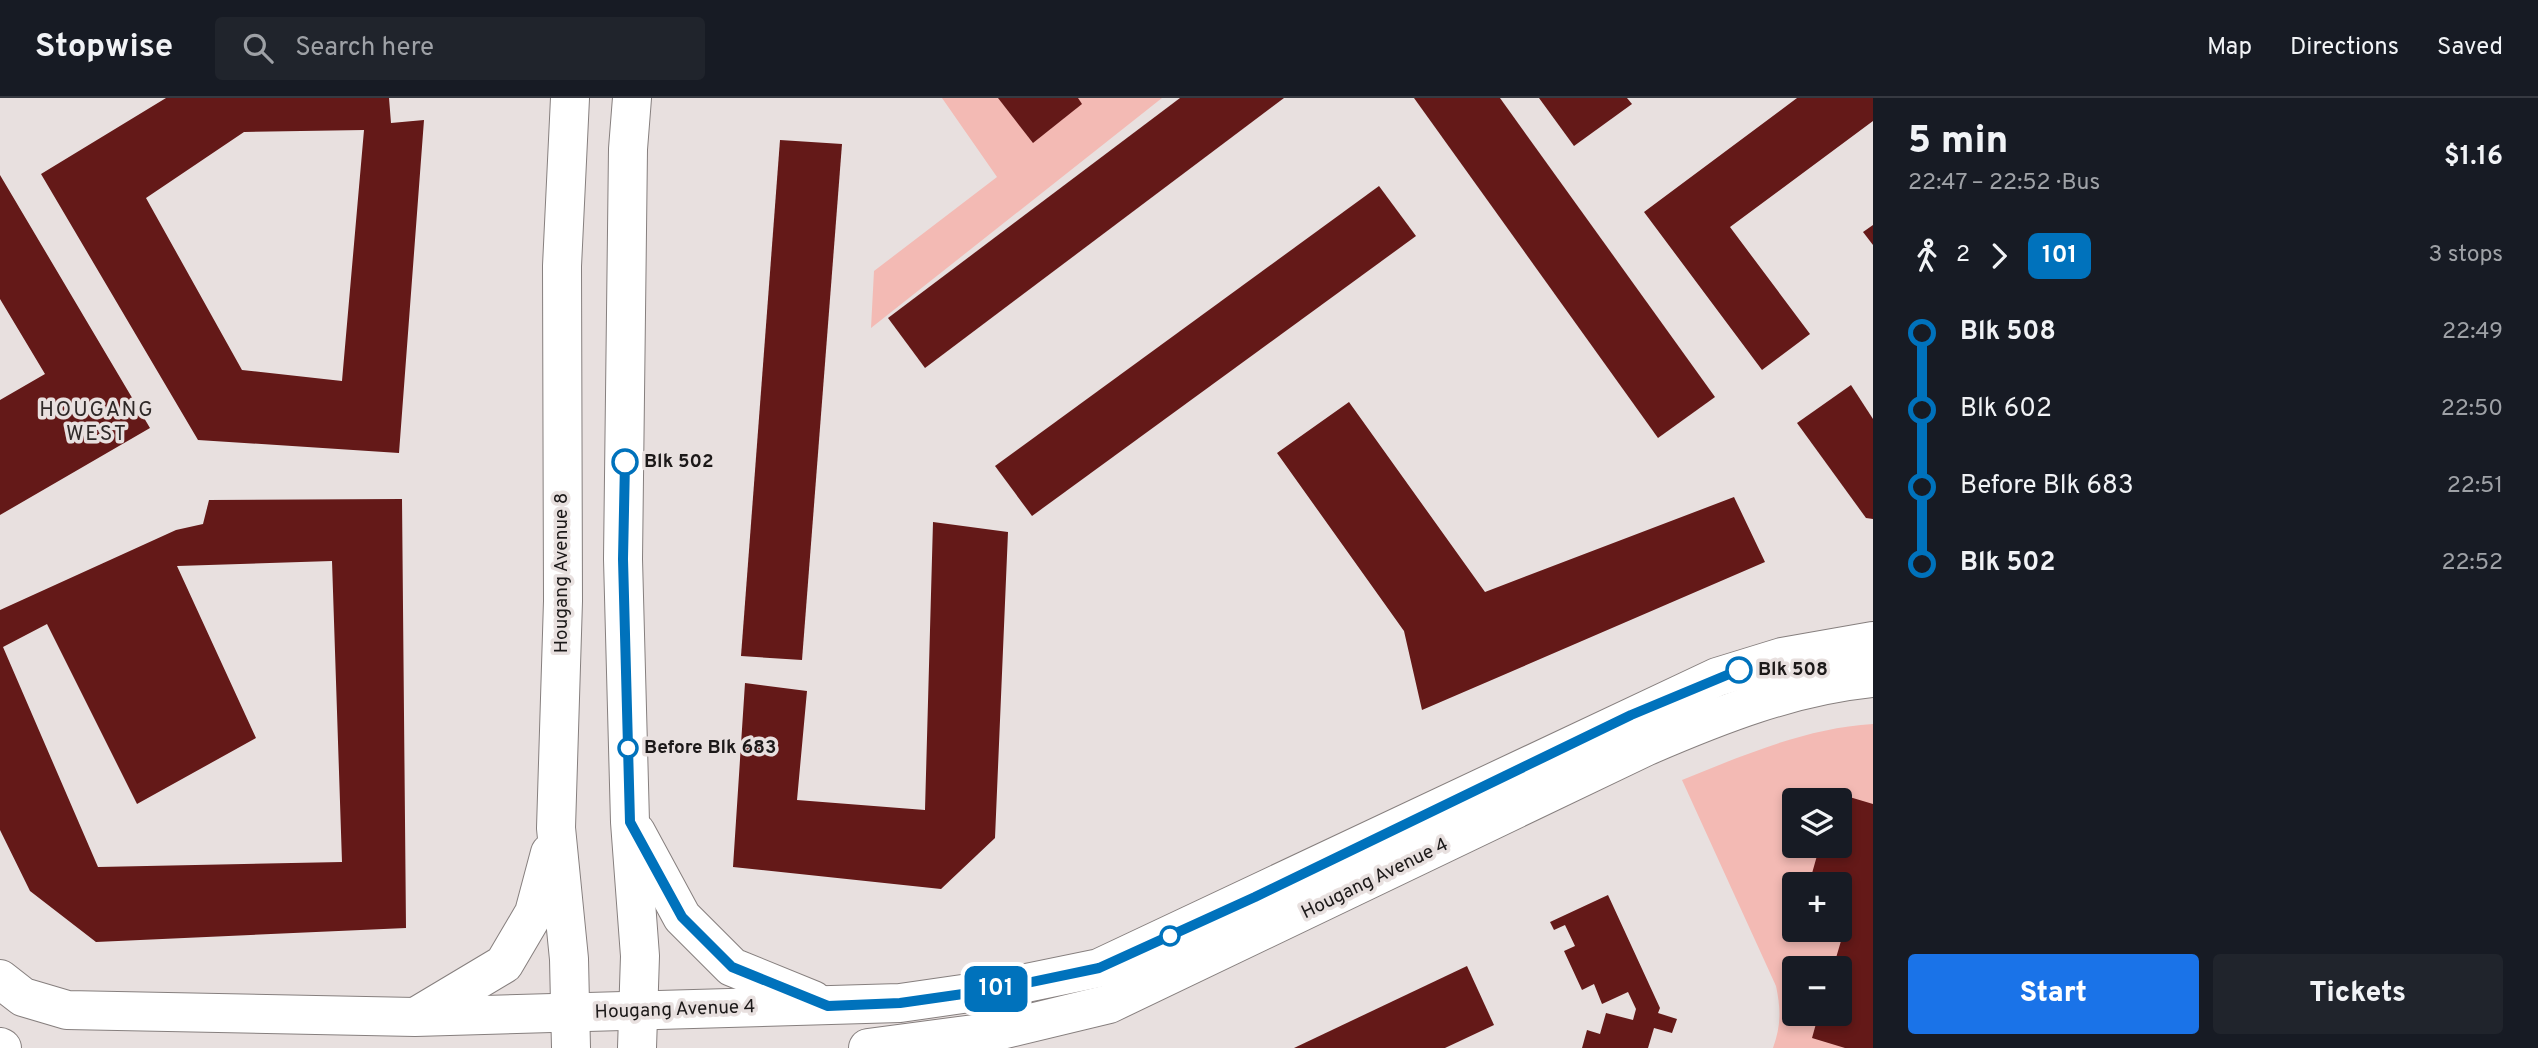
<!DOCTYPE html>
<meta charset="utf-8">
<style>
:root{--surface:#171b24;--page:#20242c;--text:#f1f3f6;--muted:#9ea1a6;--line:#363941;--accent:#1a73e8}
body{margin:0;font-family:Overpass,sans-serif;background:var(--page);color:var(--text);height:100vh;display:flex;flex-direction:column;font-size:26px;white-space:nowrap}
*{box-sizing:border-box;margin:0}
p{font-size:23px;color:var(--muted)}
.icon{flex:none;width:38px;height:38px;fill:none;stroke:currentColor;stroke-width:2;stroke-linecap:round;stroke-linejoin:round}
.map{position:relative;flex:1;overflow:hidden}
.side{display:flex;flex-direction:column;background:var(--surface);width:665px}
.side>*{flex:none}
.badge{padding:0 14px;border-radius:10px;font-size:24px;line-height:46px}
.tools{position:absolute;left:1782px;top:690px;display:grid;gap:14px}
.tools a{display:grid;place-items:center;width:70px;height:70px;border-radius:7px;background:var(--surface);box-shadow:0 4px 10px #0003;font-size:35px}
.map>.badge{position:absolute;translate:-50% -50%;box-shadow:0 0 0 4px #fff}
.legs{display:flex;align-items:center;gap:10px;height:77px;padding:0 35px;font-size:23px}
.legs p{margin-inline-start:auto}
.summary{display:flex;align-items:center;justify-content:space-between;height:119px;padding:0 35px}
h1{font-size:38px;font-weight:800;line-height:52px}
.button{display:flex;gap:14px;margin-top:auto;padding:14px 35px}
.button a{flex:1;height:80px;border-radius:7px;background:var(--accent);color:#fff;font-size:28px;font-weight:800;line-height:80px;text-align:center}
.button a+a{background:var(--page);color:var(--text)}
ul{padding:0 35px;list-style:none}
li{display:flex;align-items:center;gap:24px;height:77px;font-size:26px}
li i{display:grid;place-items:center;width:10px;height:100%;margin:0 9px;background:currentColor}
li i::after{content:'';width:18px;height:18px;margin:-9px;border:5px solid;border-radius:50%;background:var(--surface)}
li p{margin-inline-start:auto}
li:first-child i{background:linear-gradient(#0000 50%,currentColor 0)}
li:last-child i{background:linear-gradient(currentColor 50%,#0000 0)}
header{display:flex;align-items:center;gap:42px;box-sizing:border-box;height:98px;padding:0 35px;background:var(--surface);border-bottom:2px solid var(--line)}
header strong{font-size:33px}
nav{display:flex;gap:38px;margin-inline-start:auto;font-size:24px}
.search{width:490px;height:63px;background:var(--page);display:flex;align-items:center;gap:18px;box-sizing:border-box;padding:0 24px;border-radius:7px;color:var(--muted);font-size:26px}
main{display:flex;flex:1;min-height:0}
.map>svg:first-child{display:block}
.green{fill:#f3bab4;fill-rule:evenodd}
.building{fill:#641918;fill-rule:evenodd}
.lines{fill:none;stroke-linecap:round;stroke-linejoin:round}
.secondary-casing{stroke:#867f7e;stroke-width:40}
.secondary{stroke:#fff;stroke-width:38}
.line-1-casing{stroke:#fff;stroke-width:16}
.line-1{stroke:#0072bc;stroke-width:10}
.stop-1-dot{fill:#fff;stroke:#0072bc;stroke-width:3.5}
.labels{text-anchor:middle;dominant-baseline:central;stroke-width:7;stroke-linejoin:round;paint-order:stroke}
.stop-label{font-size:19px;font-weight:bold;fill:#1c1919;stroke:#e8e0df;text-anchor:start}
.street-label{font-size:19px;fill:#1c1919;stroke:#e8e0df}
.neighbourhood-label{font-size:21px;letter-spacing:2px;fill:#2f2928;stroke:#e8e0df}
</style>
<header>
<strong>Stopwise</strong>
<div class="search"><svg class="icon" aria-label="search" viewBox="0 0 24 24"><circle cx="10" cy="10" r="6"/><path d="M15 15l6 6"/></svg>Search here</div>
<nav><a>Map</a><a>Directions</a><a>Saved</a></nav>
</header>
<main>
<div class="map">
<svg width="1873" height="950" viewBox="0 0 1873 950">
<rect width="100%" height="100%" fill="#e8e0df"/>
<!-- green -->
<g class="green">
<polygon points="942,0 1162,0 871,230 874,173 997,79"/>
<path d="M 1873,626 L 1873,950 L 1773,950 C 1781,928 1781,911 1776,888 L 1682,682 C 1744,657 1806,630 1873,626 ZM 1794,702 L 1839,702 L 1839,747 L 1794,747 ZM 1794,786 L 1839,786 L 1839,831 L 1794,831 ZM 1794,870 L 1839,870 L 1839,915 L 1794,915 Z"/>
</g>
<!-- building -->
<g class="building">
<path d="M 166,0 L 389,0 L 391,25 L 424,22 L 399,355 L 198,342 L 41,76 ZM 364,32 L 342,283 L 242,272 L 146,100 L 244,34 Z"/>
<polygon points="998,0 1078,0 1082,6 1033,45"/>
<polygon points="1180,0 1284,0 925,270 888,220"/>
<polygon points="1414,0 1500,0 1715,299 1658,340"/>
<polygon points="1539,0 1627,0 1632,6 1574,48"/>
<polygon points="1797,0 1873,0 1873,23 1730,129 1810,236 1762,272 1644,114"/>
<polygon points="780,42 842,46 802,562 741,558"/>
<polygon points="0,77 150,330 0,417 0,302 45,276 0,201"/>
<polygon points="1379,88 1416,138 1032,418 995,368"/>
<polygon points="1873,127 1873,147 1863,134"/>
<polygon points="1851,287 1873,321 1873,421 1866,420 1797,325"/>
<polygon points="1349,304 1485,494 1734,399 1765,464 1422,612 1404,533 1277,355"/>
<path d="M 402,401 L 406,830 L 96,844 L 30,793 L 0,732 L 0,512 L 176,432 L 203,426 L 209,402 ZM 332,463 L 342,764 L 98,769 L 3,549 L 47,526 L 137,706 L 256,640 L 177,468 Z"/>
<polygon points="933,424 1008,434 995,740 941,791 733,769 745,585 807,593 797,702 925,712"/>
<polygon points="1836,695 1873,706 1873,950 1845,950 1812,940 1819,915 1839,915 1839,870 1833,870 1841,843 1802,832 1839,831 1839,786 1809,786 1820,747 1839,747 1839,702 1834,702"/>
<polygon points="1608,797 1660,910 1658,915 1677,921 1672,935 1654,930 1648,950 1582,950 1587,932 1600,936 1606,915 1633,922 1636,911 1628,894 1602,906 1594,886 1582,892 1564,853 1575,848 1565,827 1554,832 1550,824"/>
<polygon points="1467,868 1494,927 1445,950 1294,950"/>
</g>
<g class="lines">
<defs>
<g id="secondary">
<polyline points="570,0 562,168 563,503 556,730 569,861 571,950"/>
<polyline points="632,0 628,51 623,461 630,724 640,858 637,950"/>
<polyline points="636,734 682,819 732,869 813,902"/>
<polyline points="0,881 23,899 67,912 415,919 900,905 997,891 1099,870 1717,579 1782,559 1873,543"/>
<polyline points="417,918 504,866 534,815 550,755"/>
<polyline points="0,949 2,950"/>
<path d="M 868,950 L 997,933 L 1109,906 L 1645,649 C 1719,617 1792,588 1873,580"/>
</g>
</defs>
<!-- secondary casing -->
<use href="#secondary" class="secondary-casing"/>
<!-- secondary -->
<use href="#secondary" class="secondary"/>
</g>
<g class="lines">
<defs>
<polyline id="line-1" points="625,364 623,461 630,724 682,819 732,869 828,908 900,905 998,891 1099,870 1255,799 1631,617 1739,572"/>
</defs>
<!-- line-1 casing -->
<use href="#line-1" class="line-1-casing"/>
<!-- line-1 -->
<use href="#line-1" class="line-1"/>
</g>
<!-- markers -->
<g class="stop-1-dot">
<circle cx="625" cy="364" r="12"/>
<circle cx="1739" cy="572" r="12"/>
<circle cx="628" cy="650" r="9"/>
<circle cx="1170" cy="838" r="9"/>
</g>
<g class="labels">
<!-- stop labels -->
<g class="stop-label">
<text x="644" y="364">Blk 502</text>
<text x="1758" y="572">Blk 508</text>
<text x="644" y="650">Before Blk 683</text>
</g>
<!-- street labels -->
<g class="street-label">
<text transform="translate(562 475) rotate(-90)">Hougang Avenue 8</text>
<text transform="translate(1375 781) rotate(-26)">Hougang Avenue 4</text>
<text transform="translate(675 912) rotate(-2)">Hougang Avenue 4</text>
</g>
<!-- neighbourhood labels -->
<g class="neighbourhood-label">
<text x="97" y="312">HOUGANG<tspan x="97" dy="24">WEST</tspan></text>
</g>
</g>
</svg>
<div class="tools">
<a><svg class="icon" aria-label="layers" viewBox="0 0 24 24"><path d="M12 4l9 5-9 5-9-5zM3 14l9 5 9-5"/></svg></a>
<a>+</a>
<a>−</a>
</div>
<b class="badge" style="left:996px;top:891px;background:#0072bc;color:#fff">101</b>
</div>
<section class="side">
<div class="summary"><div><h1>5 min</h1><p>22:47 – 22:52 · Bus</p></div><b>$1.16</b></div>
<div class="legs"><svg class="icon" aria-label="walk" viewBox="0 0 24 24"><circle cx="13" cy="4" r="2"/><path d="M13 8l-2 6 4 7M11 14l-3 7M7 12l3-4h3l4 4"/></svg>2<svg class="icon" aria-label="forward" viewBox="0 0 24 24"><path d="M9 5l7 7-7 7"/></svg><b class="badge" style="background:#0072bc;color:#fff">101</b><p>3 stops</p></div>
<ul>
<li><i style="color:#0072bc"></i><b>Blk 508</b><p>22:49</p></li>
<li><i style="color:#0072bc"></i><span>Blk 602</span><p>22:50</p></li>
<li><i style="color:#0072bc"></i><span>Before Blk 683</span><p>22:51</p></li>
<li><i style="color:#0072bc"></i><b>Blk 502</b><p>22:52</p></li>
</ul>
<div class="button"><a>Start</a><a>Tickets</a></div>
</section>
</main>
